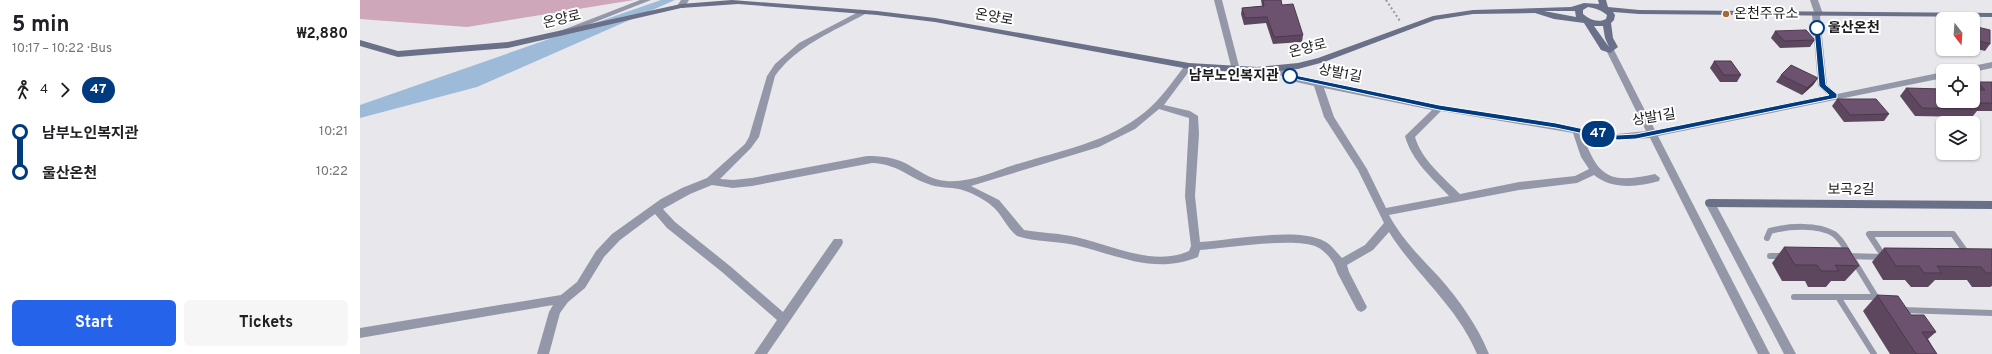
<!DOCTYPE html>
<meta charset="utf-8">
<style>
:root{--surface:#fff;--page:#f6f6f6;--text:#202124;--muted:#757577;--accent:#2563eb}
body{margin:0;font-family:Overpass,"Noto Sans KR",sans-serif;background:var(--page);color:var(--text);height:100vh;display:flex;flex-direction:column;font-size:15px;white-space:nowrap}
*{box-sizing:border-box;margin:0}
p{font-size:13px;color:var(--muted)}
.icon{flex:none;width:22px;height:22px;fill:none;stroke:currentColor;stroke-width:2;stroke-linecap:round;stroke-linejoin:round}
.map{position:relative;flex:1;overflow:hidden}
.drawer{display:flex;flex-direction:column;background:var(--surface);width:360px}
.drawer>*{flex:none}
.badge{padding:0 8px;border-radius:13px;font-size:14px;line-height:26px}
.needle{width:26px;rotate:163deg}
.fabs{position:absolute;left:1576px;top:12px;display:grid;gap:8px}
.fabs a{display:grid;place-items:center;width:44px;height:44px;border-radius:6px;background:var(--surface);box-shadow:0 1px 3px #0004;font-size:20px}
.map>.badge{position:absolute;translate:-50% -50%;box-shadow:0 0 0 2px #fff}
.legs{display:flex;align-items:center;gap:6px;height:44px;padding:0 12px;font-size:13px}
.legs p{margin-inline-start:auto}
.headline{display:flex;align-items:center;justify-content:space-between;height:68px;padding:0 12px}
h1{font-size:22px;font-weight:700;line-height:30px}
.button{display:flex;gap:8px;margin-top:auto;padding:8px 12px}
.button a{flex:1;height:46px;border-radius:6px;background:var(--accent);color:#fff;font-size:16px;font-weight:700;line-height:46px;text-align:center}
.button a+a{background:var(--page);color:var(--text)}
ul{padding:0 12px;list-style:none}
li{display:flex;align-items:center;gap:14px;height:40px;font-size:15px}
li i{display:grid;place-items:center;width:6px;height:100%;margin:0 5px;background:currentColor}
li i::after{content:'';width:10px;height:10px;margin:-5px;border:3px solid;border-radius:50%;background:var(--surface)}
li p{margin-inline-start:auto}
li:first-child i{background:linear-gradient(#0000 50%,currentColor 0)}
li:last-child i{background:linear-gradient(currentColor 50%,#0000 0)}
main{display:flex;flex:1;min-height:0}
.map>svg:first-child{display:block}
.forest{fill:#cfa7ba}
.water{fill:#9ebad9}
.lines{fill:none;stroke-linecap:round;stroke-linejoin:round}
.path{stroke:#979699;stroke-width:2;stroke-dasharray:2 2.5;stroke-linecap:butt}
.lane{stroke:#9397a7;stroke-width:6}
.street{fill:#9397a7;fill-rule:evenodd}
.secondary{fill:#6a7087;fill-rule:evenodd}
.wall{fill:#5d475f}
.shaded-wall{fill:#4c394d}
.building{fill:#6c526e;stroke:#4c394d}
.line-1{fill:#003b80;stroke:#fff}
.poi-dot{fill:#a96a31;stroke:#fff;stroke-width:1.5}
.stop-1-dot{fill:#fff;stroke:#003b80;stroke-width:2}
.labels{text-anchor:middle;dominant-baseline:central;stroke-width:4;stroke-linejoin:round;paint-order:stroke}
.poi-label{font-size:14px;fill:#1c1b1d;stroke:#fff;text-anchor:start}
.street-label{font-size:14px;fill:#1c1b1d;stroke:#fff}
.stop-label{font-size:14px;font-weight:bold;fill:#1c1b1d;stroke:#fff;text-anchor:start}
</style>
<main>
<section class="drawer">
<div class="headline"><div><h1>5 min</h1><p>10:17 – 10:22 · Bus</p></div><b>₩2,880</b></div>
<div class="legs"><svg class="icon" aria-label="walk" viewBox="0 0 24 24"><circle cx="13" cy="4" r="2"/><path d="M13 8l-2 6 4 7M11 14l-3 7M7 12l3-4h3l4 4"/></svg>4<svg class="icon" aria-label="forward" viewBox="0 0 24 24"><path d="M9 5l7 7-7 7"/></svg><b class="badge" style="background:#003b80;color:#fff">47</b></div>
<ul>
<li><i style="color:#003b80"></i><b>남부노인복지관</b><p>10:21</p></li>
<li><i style="color:#003b80"></i><b>울산온천</b><p>10:22</p></li>
</ul>
<div class="button"><a>Start</a><a>Tickets</a></div>
</section>
<div class="map">
<svg width="1632" height="354" viewBox="0 0 1632 354">
<rect width="100%" height="100%" fill="#e8e7ec"/>
<!-- forest -->
<polygon class="forest" points="0,0 274,0 107,27 0,19"/>
<!-- water -->
<polygon class="water" points="301,0 315,0 117,87 0,118 0,105"/>
<g class="lines">
<!-- path -->
<polyline class="path" points="1026,0 1040,21"/>
<!-- lane -->
<g class="lane">
<path d="M 1407,238 L 1410,231 C 1428,226 1458,224 1474,234 C 1481,239 1485,247 1489,254"/>
<polyline points="1410,256 1423,256"/>
<polyline points="1486,256 1523,257"/>
<polyline points="1524,257 1509,234 1593,234 1608,255"/>
<polyline points="1494,261 1516,297 1522,300"/>
<polyline points="1434,297 1516,297"/>
<polyline points="1478,297 1514,354"/>
<polyline points="1542,310 1632,313"/>
</g>
<!-- street -->
<g class="street">
<polygon points="280,0 291,0 202,35 199,36 195,33"/>
<polygon points="321,0 329,0 324,8 321,8 317,6"/>
<polygon points="854,0 862,0 880,70 879,72 873,72 872,70"/>
<path d="M 1450,0 L 1458,0 L 1463,14 L 1460,16 L 1467,85 L 1477,94 L 1583,72 L 1583,78 L 1298,136 L 1410,354 L 1398,354 L 1290,138 L 1258,140 L 1223,135 C 1238,178 1250,184 1295,174 L 1300,178 L 1299,181 C 1278,187 1252,190 1234,175 L 1217,183 L 1159,190 L 1029,215 C 1041,238 1061,258 1079,277 C 1100,301 1117,325 1129,354 L 1117,354 C 1097,306 1056,275 1029,232 L 1013,250 L 987,265 L 989,272 L 1007,307 L 1005,310 L 1001,312 L 997,310 L 977,272 C 975,263 966,251 957,247 C 936,237 865,248 840,250 L 838,257 C 795,275 757,255 715,245 C 696,241 676,242 657,236 C 646,227 642,214 632,206 C 623,198 610,192 599,189 C 590,187 580,188 571,185 C 548,178 539,164 512,163 L 392,186 L 373,188 L 352,185 L 330,194 L 303,209 L 315,222 L 370,266 L 423,312 L 474,239 L 482,239 L 483,242 L 482,245 L 407,354 L 394,354 L 417,320 L 362,272 L 307,228 L 295,214 L 260,240 L 244,257 L 225,288 L 208,302 L 200,313 L 189,354 L 177,354 L 189,312 L 193,305 L 0,338 L 0,328 L 201,295 L 217,282 L 236,251 L 252,234 L 301,199 L 322,188 L 347,178 L 385,144 L 389,137 L 407,76 L 415,64 L 439,43 L 502,10 L 505,10 L 505,14 C 474,31 436,46 415,76 L 399,137 L 391,148 L 360,179 L 373,180 L 392,178 L 507,156 C 520,156 533,157 545,163 C 559,170 570,180 586,181 C 610,183 632,172 654,165 C 699,151 747,143 785,112 C 801,99 813,81 826,64 L 829,63 L 833,66 L 804,105 L 830,111 L 838,116 L 839,134 L 835,196 L 840,242 C 872,240 937,227 964,241 C 971,244 976,252 982,258 L 1005,245 L 1024,223 L 998,170 L 964,117 L 954,86 L 936,82 L 913,72 L 912,70 L 913,68 L 919,68 L 941,78 L 1079,105 L 1258,134 L 1286,131 L 1246,50 L 1250,47 L 1254,50 L 1295,130 L 1468,95 L 1458,86 L 1452,14 L 1454,12 ZM 964,88 L 1072,110 L 1045,136 C 1051,160 1073,179 1089,196 L 1026,208 L 1007,169 L 974,117 ZM 799,109 L 829,118 L 829,122 L 825,196 L 831,246 L 829,251 C 793,267 751,245 716,237 C 699,233 681,233 664,230 L 639,200 L 611,186 L 739,147 L 775,129 ZM 1081,111 L 1213,133 L 1221,157 L 1229,169 L 1215,176 L 1159,182 L 1100,194 C 1084,178 1061,159 1055,137 Z"/>
<polygon points="1632,62 1632,68 1613,72 1599,71 1603,68"/>
<polygon points="1350,199 1354,200 1355,203 1436,354 1424,354 1345,203 1346,200"/>
</g>
<!-- secondary -->
<g class="secondary">
<path d="M 372,0 L 517,11 L 575,18 L 829,63 L 897,67 L 938,63 L 958,58 L 1073,16 L 1113,10 L 1211,7 L 1224,3 L 1239,4 L 1238,0 L 1246,0 L 1248,7 L 1279,10 L 1632,13 L 1632,17 L 1279,14 L 1253,12 L 1255,15 L 1254,20 L 1251,23 L 1253,38 L 1258,47 L 1250,53 L 1241,50 L 1224,23 L 1194,19 L 1175,13 L 1113,14 L 1075,20 L 964,62 L 938,69 L 897,73 L 829,69 L 575,22 L 517,15 L 378,4 L 321,8 L 148,48 L 38,57 L 0,46 L 0,40 L 38,51 L 148,42 L 321,4 ZM 1228,7 C 1235,8 1241,10 1247,15 L 1246,19 C 1238,23 1230,20 1223,14 L 1223,10 ZM 1184,11 L 1215,11 L 1216,17 ZM 1234,26 L 1243,26 L 1245,38 L 1249,47 Z"/>
<polygon points="1350,199 1632,201 1632,209 1350,207 1346,206 1345,203 1346,200"/>
</g>
</g>
<!-- wall -->
<g class="wall">
<polygon points="901,0 921,0 922,5 943,35 942,42 913,44 906,23 884,25 881,14 882,8 902,6"/>
<polygon points="1613,26 1630,44 1625,51 1613,48"/>
<polygon points="1415,31 1455,40 1450,47 1420,48 1411,38"/>
<polygon points="1354,61 1381,75 1377,82 1360,82 1350,68"/>
<polygon points="1421,75 1458,78 1453,85 1442,95 1416,82"/>
<polygon points="1618,82 1632,82 1632,111 1617,111 1612,117 1555,116 1540,96 1546,88 1613,101 1613,89"/>
<polygon points="1477,99 1529,114 1524,121 1484,122 1472,106"/>
<polygon points="1424,247 1499,266 1485,281 1471,281 1466,287 1448,287 1445,281 1422,281 1412,263"/>
<polygon points="1524,248 1632,249 1632,286 1630,287 1612,287 1607,280 1575,280 1568,287 1551,287 1545,280 1523,280 1512,262"/>
<polygon points="1517,295 1551,315 1576,332 1568,339 1577,354 1530,354 1503,311"/>
</g>
<!-- shaded-wall -->
<polygon class="shaded-wall" points="1458,78 1453,85 1442,95 1447,88"/>
<!-- building -->
<g class="building">
<polygon points="903,0 921,0 922,5 933,4 943,35 914,37 907,17 885,18 882,8 904,6"/>
<polygon points="1613,26 1630,30 1630,44 1613,39"/>
<polygon points="1446,30 1455,40 1424,41 1415,31"/>
<polygon points="1354,61 1371,61 1381,75 1364,75"/>
<polygon points="1431,65 1458,78 1447,88 1421,75"/>
<polygon points="1618,82 1632,82 1632,103 1614,103 1619,109 1562,108 1546,88 1583,89 1583,101 1613,101 1613,90 1625,90"/>
<polygon points="1477,99 1516,99 1529,114 1490,115"/>
<polygon points="1424,247 1488,248 1499,266 1475,265 1479,271 1461,271 1457,265 1435,265"/>
<polygon points="1524,248 1632,249 1632,273 1626,273 1621,267 1577,266 1582,273 1564,273 1559,266 1536,266"/>
<polygon points="1517,295 1538,296 1551,315 1564,315 1576,332 1562,332 1577,354 1556,354"/>
</g>
<!-- line-1 -->
<polygon class="line-1" points="1457,26 1460,28 1466,85 1477,94 1477,98 1276,139 1258,140 1238,137 1196,128 1079,110 930,78 927,76 930,74 1079,105 1196,123 1238,132 1258,135 1276,134 1469,95 1459,86 1454,28"/>
<!-- markers -->
<circle class="poi-dot" cx="1366" cy="14" r="4"/>
<g class="stop-1-dot">
<circle cx="1457" cy="28" r="7"/>
<circle cx="930" cy="76" r="7"/>
</g>
<g class="labels">
<!-- poi labels -->
<g class="poi-label">
<text x="1374" y="14">온천주유소</text>
</g>
<!-- street labels -->
<g class="street-label">
<text transform="translate(634 18) rotate(10)">온양로</text>
<text transform="translate(202 20) rotate(-13)">온양로</text>
<text transform="translate(948 49) rotate(-14)">온양로</text>
<text transform="translate(980 74) rotate(11)">상발1길</text>
<text transform="translate(1294 118) rotate(-9)">상발1길</text>
<text x="1491" y="190">보곡2길</text>
</g>
<!-- stop labels -->
<g class="stop-label">
<text x="1468" y="28">울산온천</text>
<text x="919" y="76" text-anchor="end">남부노인복지관</text>
</g>
</g>
</svg>
<div class="fabs">
<a><svg class="needle" viewBox="-14 -14 28 28"><path d="M0-13l5 13h-10z" fill="#e53935"/><path d="M0 13l5-13h-10z" fill="#757577"/></svg></a>
<a><svg class="icon" aria-label="locate" viewBox="0 0 24 24"><circle cx="12" cy="12" r="6"/><path d="M12 2v4M12 18v4M2 12h4M18 12h4"/></svg></a>
<a><svg class="icon" aria-label="layers" viewBox="0 0 24 24"><path d="M12 4l9 5-9 5-9-5zM3 14l9 5 9-5"/></svg></a>
</div>
<b class="badge" style="left:1238px;top:134px;background:#003b80;color:#fff">47</b>
</div>
</main>
